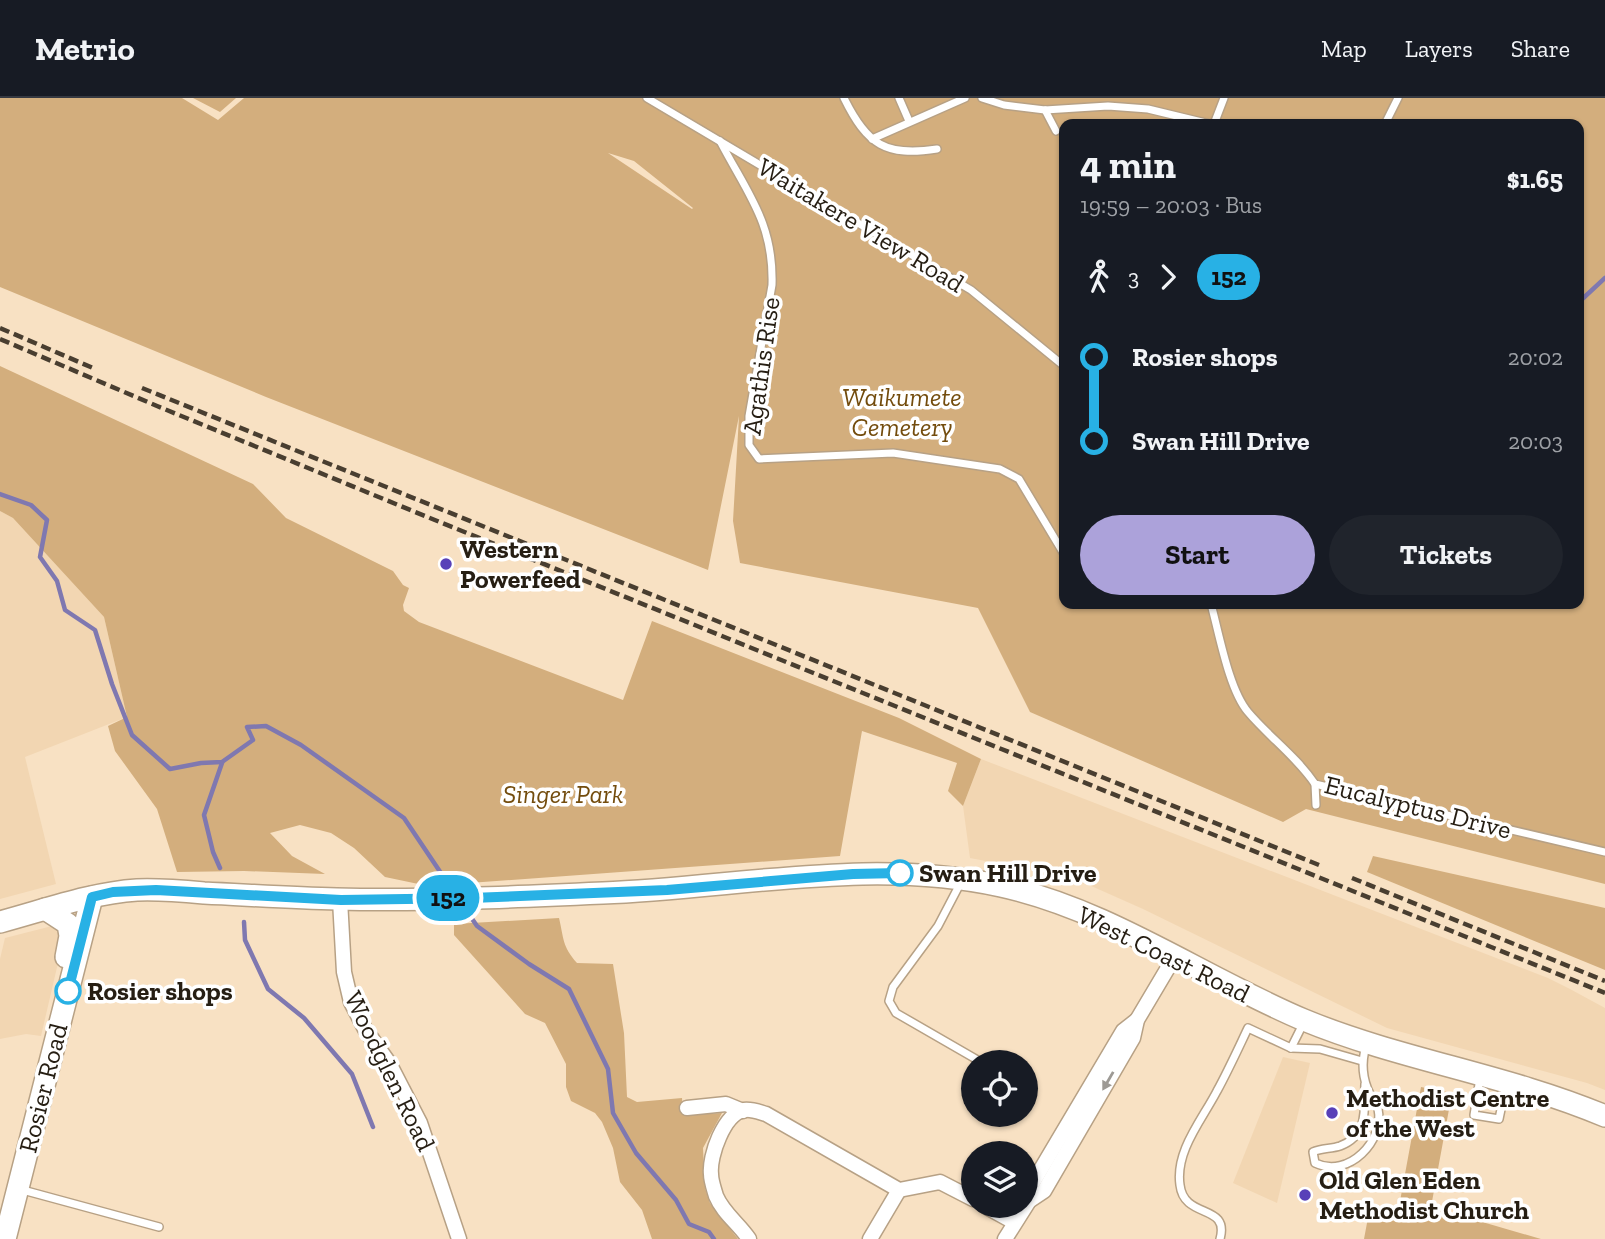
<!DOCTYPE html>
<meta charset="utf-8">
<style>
:root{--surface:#171b24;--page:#20242c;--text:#f1f3f6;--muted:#9ea1a6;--line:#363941;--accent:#aca2da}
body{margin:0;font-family:"Zilla Slab",serif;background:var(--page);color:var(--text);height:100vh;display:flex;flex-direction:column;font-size:26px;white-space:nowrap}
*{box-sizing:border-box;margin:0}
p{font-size:23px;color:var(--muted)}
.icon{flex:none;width:38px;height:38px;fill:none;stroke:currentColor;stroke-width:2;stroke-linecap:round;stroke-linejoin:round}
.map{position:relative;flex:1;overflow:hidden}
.side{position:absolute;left:1059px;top:21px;width:525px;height:490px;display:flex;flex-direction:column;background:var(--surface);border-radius:14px;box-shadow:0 2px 5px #0004}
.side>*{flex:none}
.badge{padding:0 14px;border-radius:23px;font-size:24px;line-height:46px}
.tools{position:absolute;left:961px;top:952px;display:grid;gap:14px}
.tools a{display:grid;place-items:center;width:77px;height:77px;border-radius:50%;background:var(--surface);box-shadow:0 2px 5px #0004;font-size:35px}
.map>.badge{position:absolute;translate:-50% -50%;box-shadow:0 0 0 4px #fff}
.legs{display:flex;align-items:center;gap:10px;height:77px;padding:0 21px;font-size:23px}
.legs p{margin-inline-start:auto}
.head{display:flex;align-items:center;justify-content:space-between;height:119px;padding:0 21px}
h1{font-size:38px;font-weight:700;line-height:52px}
.primary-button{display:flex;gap:14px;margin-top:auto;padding:14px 21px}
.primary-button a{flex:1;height:80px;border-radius:42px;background:var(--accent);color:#111;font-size:28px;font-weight:700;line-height:80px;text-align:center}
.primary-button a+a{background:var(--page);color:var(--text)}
ul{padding:0 21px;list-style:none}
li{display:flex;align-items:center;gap:24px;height:84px;font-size:26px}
li i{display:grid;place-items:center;width:10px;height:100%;margin:0 9px;background:currentColor}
li i::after{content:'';width:18px;height:18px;margin:-9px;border:5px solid;border-radius:50%;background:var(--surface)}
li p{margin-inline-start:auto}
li:first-child i{background:linear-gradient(#0000 50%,currentColor 0)}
li:last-child i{background:linear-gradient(currentColor 50%,#0000 0)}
header{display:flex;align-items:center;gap:42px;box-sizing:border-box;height:98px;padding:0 35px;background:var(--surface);border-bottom:2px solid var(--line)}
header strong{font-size:33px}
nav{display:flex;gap:38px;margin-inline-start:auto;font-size:24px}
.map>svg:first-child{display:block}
.built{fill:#f2d6b2}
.green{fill:#d3ae7d;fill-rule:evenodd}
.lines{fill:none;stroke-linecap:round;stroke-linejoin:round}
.stream{stroke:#7f78b0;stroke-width:4.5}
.lane-casing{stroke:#b7a185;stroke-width:10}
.street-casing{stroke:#b7a185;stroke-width:17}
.secondary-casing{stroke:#b7a185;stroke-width:24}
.lane{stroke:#fff;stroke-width:7}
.street{stroke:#fff;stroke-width:14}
.secondary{stroke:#fff;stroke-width:21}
.rail{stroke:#493e30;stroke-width:4.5;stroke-dasharray:10 5;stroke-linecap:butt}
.oneway{fill:#9d9a95}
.line-1-casing{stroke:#fff;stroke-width:16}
.line-1{stroke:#28b1e5;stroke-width:10}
.poi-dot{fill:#5840b8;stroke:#fff;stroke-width:2.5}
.stop-1-dot{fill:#fff;stroke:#28b1e5;stroke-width:3.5}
.labels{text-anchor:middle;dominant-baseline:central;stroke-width:7;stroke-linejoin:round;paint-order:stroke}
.street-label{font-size:26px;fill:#261e13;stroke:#fff}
.park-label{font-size:26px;font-style:italic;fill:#734c0d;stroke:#fff}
.poi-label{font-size:26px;font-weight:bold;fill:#261e13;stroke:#fff;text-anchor:start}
.stop-label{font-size:26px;font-weight:bold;fill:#261e13;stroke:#fff;text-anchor:start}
</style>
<header>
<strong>Metrio</strong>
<nav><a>Map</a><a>Layers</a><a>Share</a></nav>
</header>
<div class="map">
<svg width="1605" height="1141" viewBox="0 0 1605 1141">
<rect width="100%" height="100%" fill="#f8e1c3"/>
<!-- built -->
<g class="built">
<polygon points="0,413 13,420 104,519 127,619 25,659 56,786 0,801"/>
<polygon points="981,661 1548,880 1570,891 1605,910 1605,992 1587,985 1387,930 1143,811 1089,787 1032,772 970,760 963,708"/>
<polygon points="56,827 65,835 41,938 26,936 0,941 0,861 5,840"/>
<polygon points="1283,959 1310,965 1277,1105 1233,1085"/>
</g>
<!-- green -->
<g class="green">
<path d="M 0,0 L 182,0 L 218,22 L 244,0 L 1605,0 L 1605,786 L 1306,711 L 1283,724 L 1030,614 L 978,510 L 740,465 L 733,423 L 739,318 L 708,472 L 266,299 L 0,189 ZM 1064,26 L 1578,26 L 1578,506 L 1064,506 ZM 608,55 L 634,63 L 693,110 L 692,111 Z"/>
<polygon points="193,0 236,0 220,14"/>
<polygon points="0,268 253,386 286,420 393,473 403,487 409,490 403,507 404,513 419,524 623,602 652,523 899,620 981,661 963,708 948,693 957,665 862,633 840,758 428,788 385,779 354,750 331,735 300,727 270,735 292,758 325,776 244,773 177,774 157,711 115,653 108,628 127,619 104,519 13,420 0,413"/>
<polygon points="1373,758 1605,810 1605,872 1367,774"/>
<path d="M 559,820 C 564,841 562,848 577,865 L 613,866 L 624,935 L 627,999 L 637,1004 L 682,1000 L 683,1017 L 722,1015 L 703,1050 L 705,1090 L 710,1105 L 738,1141 L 652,1141 L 642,1112 L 620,1084 L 613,1050 L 602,1024 L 595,1015 L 571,1003 L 566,989 L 566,966 L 545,925 L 525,916 L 454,837 L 454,826 Z"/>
<polygon points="1421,989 1452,995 1431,1109 1541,1141 1364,1141 1370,1109 1398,1114"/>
</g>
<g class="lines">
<!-- stream -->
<g class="stream">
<polyline points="1578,205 1605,180"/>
<polyline points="0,396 31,407 47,422 40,459 57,483 65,512 95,532 112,586 132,637 170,671 201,665 222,664 253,642 247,629 266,628 301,647 404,720 453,793"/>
<polyline points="220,770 213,754 204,717 222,665"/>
<polyline points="464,809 477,828 529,866 569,891 608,971 613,1015 636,1055 676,1102 689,1126 709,1134 714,1141"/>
<polyline points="244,824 245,842 268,891 304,920 352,976 373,1029"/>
</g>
<defs>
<g id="lane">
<polyline points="647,0 971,192 1064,268"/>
<path d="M 844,0 C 867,47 886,59 937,51"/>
<polyline points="899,0 909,23"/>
<polyline points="982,0 1004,7 1045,12 1108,8 1148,11 1210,26"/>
<polyline points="1045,12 1056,33"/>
<polyline points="1214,26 1224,0"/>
<polyline points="1385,26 1398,0"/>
<polyline points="872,41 965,0"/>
<path d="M 720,43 C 747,95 774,125 772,187 L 749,318 L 749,347 L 759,361 L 893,355 L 1000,371 L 1019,381 L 1064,456"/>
<path d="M 1211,506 C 1219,535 1229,592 1248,614 C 1269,639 1297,659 1315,686 L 1605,754"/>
<polyline points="1315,686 1316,707"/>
<polyline points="961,784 938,828 893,889 889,903 896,915 981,964"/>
<polyline points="1291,950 1303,926"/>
<polyline points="1480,980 1474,1017 1499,1021 1506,987"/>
<path d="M 1365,986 C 1364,1011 1369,1037 1340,1048 C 1331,1051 1321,1050 1313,1054 L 1315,1065 C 1349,1081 1385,1042 1378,1011 C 1377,1006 1372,1000 1370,996 C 1362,980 1361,965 1366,948"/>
<polyline points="19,1091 159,1129"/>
<path d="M 1220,1141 C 1230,1105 1184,1122 1180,1087 C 1175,1053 1202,1022 1217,993 C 1228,973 1238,951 1248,930 L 1291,950 L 1320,951 L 1362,963"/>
</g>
<g id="street">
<polyline points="340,802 344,874 351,904 365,931 389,965 420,1025 459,1141"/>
<polyline points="687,1010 726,1006 743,1013"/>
<polyline points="1029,1103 1031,1088 1123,933 1137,922"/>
<polyline points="985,1108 1014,1124"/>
<path d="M 749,1141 C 739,1126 723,1115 716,1098 C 714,1091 711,1083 711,1076 C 709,1058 724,1016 744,1012 C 752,1011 759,1014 766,1016 L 899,1092 L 940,1084 L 973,1101"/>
<polyline points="870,1141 899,1092"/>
<polyline points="1005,1141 1029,1103 1044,1093 1133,940 1137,922 1175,858"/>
</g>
<g id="secondary">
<polyline points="45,811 68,826 70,838 66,859"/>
<path d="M 0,824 C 45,812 91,795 137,792 C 159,791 182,793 204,795 C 248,797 292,800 337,801 C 425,803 514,799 603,795 C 735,790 870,759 1001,788 C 1110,812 1202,879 1304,922 C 1401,962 1508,977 1605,1018"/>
<polyline points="5,1141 92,799"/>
</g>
</defs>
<!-- lane casing -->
<use href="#lane" class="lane-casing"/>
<!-- street casing -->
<use href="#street" class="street-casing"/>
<!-- secondary casing -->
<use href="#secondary" class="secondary-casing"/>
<!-- lane -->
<use href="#lane" class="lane"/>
<!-- street -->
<use href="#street" class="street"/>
<!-- secondary -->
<use href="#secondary" class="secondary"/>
<!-- rail -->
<g class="rail">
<polyline points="0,230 93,270"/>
<polyline points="0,241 157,308 425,418 1605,895"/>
<polyline points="142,290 1319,767"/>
<polyline points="1352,780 1605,883"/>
</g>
</g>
<!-- one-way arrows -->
<defs><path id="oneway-solid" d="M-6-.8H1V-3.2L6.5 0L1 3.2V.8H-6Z" transform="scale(1.75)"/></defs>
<use class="oneway" href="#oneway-solid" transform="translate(1108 983) rotate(120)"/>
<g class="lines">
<defs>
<polyline id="line-1" points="68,893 92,799 113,794 156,792 341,802 471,800 667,792 853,776 900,775"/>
</defs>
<!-- line-1 casing -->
<use href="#line-1" class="line-1-casing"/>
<!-- line-1 -->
<use href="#line-1" class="line-1"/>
</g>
<!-- markers -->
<g class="poi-dot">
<circle cx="446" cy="466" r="7"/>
<circle cx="1332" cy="1015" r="7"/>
<circle cx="1305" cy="1097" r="7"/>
</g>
<g class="stop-1-dot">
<circle cx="900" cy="775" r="12"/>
<circle cx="68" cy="893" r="12"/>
</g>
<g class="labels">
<!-- street labels -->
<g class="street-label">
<text transform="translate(861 127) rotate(31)">Waitakere View Road</text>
<text transform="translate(761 268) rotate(-82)">Agathis Rise</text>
<text transform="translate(1418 709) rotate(14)">Eucalyptus Drive</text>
<text transform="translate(1164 856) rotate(26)">West Coast Road</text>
<text transform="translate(390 973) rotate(64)">Woodglen Road</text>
<text transform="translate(43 990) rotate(-76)">Rosier Road</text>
</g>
<!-- park labels -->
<g class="park-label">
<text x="902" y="299">Waikumete<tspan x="902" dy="30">Cemetery</tspan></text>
<text x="563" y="696">Singer Park</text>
</g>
<!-- poi labels -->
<g class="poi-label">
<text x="460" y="451">Western<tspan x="460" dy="30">Powerfeed</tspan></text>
<text x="1346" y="1000">Methodist Centre<tspan x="1346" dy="30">of the West</tspan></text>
<text x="1319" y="1082">Old Glen Eden<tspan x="1319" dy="30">Methodist Church</tspan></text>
</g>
<!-- stop labels -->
<g class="stop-label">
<text x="919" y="775">Swan Hill Drive</text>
<text x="87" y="893">Rosier shops</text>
</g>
</g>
</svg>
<div class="tools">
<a><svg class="icon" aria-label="locate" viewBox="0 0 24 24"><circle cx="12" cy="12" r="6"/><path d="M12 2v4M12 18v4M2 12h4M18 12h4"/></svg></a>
<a><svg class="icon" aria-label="layers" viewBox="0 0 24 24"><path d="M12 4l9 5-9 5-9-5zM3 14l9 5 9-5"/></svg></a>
</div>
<b class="badge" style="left:448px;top:800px;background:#28b1e5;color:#111">152</b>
<section class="side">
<div class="head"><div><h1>4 min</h1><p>19:59 – 20:03 · Bus</p></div><b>$1.65</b></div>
<div class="legs"><svg class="icon" aria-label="walk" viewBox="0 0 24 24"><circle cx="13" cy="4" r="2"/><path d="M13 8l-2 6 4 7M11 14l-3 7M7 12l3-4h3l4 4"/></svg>3<svg class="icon" aria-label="forward" viewBox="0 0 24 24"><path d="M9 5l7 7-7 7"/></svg><b class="badge" style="background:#28b1e5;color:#111">152</b></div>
<ul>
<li><i style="color:#28b1e5"></i><b>Rosier shops</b><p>20:02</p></li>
<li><i style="color:#28b1e5"></i><b>Swan Hill Drive</b><p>20:03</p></li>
</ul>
<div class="primary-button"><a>Start</a><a>Tickets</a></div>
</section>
</div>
